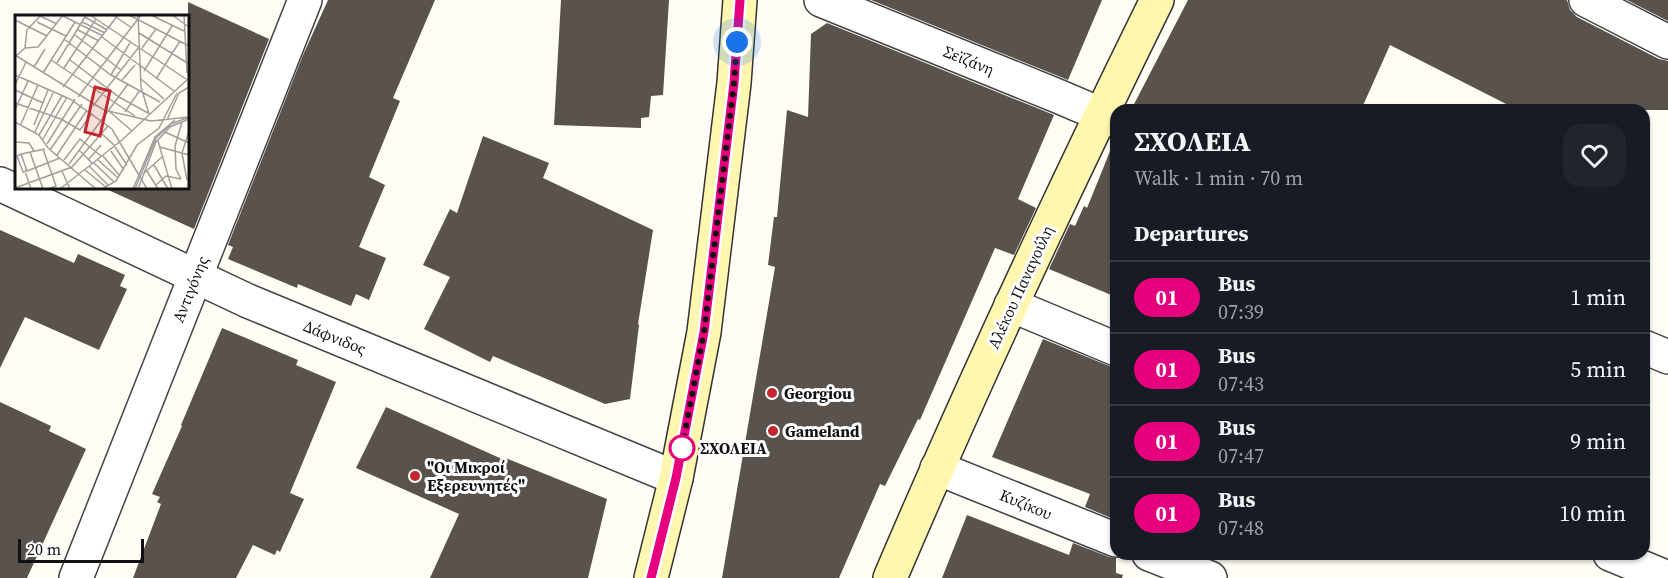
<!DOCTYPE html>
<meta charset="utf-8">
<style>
:root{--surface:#171b24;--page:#20242c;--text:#f1f3f6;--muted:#9ea1a6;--line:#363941}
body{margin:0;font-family:"Source Serif 4",serif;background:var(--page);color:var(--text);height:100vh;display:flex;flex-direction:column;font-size:22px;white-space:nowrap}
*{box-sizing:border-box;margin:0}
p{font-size:20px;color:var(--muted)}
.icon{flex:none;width:33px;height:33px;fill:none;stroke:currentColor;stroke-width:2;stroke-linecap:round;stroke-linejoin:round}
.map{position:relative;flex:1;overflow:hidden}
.sheet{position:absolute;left:1110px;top:104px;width:540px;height:456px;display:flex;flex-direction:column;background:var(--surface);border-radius:18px;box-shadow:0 2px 4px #0004}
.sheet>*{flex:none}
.badge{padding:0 12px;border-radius:20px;font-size:21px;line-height:39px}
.scale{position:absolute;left:18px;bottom:15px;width:126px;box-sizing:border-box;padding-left:6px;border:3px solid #111;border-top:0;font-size:16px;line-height:21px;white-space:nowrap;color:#111;-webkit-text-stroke:4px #fff;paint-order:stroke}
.you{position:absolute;width:30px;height:30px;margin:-15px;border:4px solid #fff;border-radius:50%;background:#1a73e8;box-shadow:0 0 0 9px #1a73e833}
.map>.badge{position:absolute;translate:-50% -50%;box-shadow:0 0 0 3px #fff}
h2{padding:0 24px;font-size:22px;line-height:54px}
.round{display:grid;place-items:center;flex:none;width:63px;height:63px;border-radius:18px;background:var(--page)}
.summary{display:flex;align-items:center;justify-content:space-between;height:102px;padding:0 24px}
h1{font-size:28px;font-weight:700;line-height:45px}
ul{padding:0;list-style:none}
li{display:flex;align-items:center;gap:18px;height:72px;padding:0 24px;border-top:2px solid var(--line)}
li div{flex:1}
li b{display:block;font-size:22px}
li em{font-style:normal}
li .badge{min-width:66px;font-weight:700;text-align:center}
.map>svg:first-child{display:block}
.building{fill:#5a524d}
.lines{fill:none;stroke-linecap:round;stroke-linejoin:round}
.street-casing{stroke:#444;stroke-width:36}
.secondary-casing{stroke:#333;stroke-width:36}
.street{stroke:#fff;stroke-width:33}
.secondary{stroke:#fff6b0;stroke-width:33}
.line-casing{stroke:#fff;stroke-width:14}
.line{stroke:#e6007e;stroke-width:9}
.walk{stroke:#111;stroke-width:6;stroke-dasharray:0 10.8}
.poi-dot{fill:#c4262e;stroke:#fff;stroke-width:2}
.stop-dot{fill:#fff;stroke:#e6007e;stroke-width:3}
.labels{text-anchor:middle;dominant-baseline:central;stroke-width:6;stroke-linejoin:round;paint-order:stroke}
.street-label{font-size:16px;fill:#111;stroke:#fff}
.poi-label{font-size:16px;font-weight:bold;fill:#111;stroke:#fff;text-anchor:start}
.stop-label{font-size:16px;font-weight:bold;fill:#111;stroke:#fff;text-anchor:start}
.inset-road{fill:none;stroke:#a09f9a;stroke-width:1.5}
.view{fill:#c4262e;fill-opacity:0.15;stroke:#c4262e;stroke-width:3}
.inset-edge{fill:none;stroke:#111;stroke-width:3}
</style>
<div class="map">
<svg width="1668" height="578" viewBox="0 0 1668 578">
<rect width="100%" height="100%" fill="#fffdf5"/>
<!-- building -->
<g class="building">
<polygon points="328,0 435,0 393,98 400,101 369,177 385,185 359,247 386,258 369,300 356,294 351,306 298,284 297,288 228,259 233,247 228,245 303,55"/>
<polygon points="561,0 669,0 663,95 651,96 649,117 641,118 641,128 554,125"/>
<polygon points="871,0 1102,0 1068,80"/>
<polygon points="1188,0 1567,0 1570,10 1577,17 1659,59 1668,61 1668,110 1518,110 1390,45 1361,110 1131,110"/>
<polygon points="1627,0 1668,0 1668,21"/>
<polygon points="188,2 269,39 194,229 104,188 188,188"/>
<polygon points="827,23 1054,115 1018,199 1036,208 1014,255 995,248 920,420 918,419 885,486 880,484 839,578 722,578 775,267 768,265 774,217 777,217 787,110 808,117 811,34"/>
<polygon points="483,136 549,163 543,178 653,230 638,324 639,325 630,399 605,404 493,356 490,362 424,329 450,277 423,265 450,209 457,213"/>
<polygon points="1115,139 1116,139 1116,297 1049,269 1070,224 1075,226 1084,206 1087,208"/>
<polygon points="0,230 74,263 78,254 125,275 120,286 127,289 99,350 25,317 0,368"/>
<polygon points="222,328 298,360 296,365 336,382 290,493 304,499 280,552 277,550 275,555 253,545 236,578 133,578 161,504 157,502 160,497 152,494 182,426 181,425"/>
<polygon points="1043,339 1109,366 1116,367 1116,520 1085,507 1090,494 992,457"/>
<polygon points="0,402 51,426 49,431 86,449 27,578 0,578"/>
<polygon points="386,407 502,459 503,457 607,499 588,578 430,578 459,514 356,468"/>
<polygon points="967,515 1069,555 1073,543 1109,557 1116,558 1116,573 1123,575 1122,578 942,578"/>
</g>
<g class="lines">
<defs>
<g id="street">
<polyline points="821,0 1060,97 1116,121"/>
<polyline points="1586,0 1668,42"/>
<polyline points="0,184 248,301 676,478"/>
<polyline points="1011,305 1116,349"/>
<polyline points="1644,347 1668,357"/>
<polyline points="937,468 1116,540"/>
<polyline points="1149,554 1210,578"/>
<polyline points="1610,554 1668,578"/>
<polyline points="76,578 305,0"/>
</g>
<g id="secondary">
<polyline points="651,578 676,478 704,332 734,83 740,0"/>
<path d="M 890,578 C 973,383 1063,191 1157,0"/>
</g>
</defs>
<!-- street casing -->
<use href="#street" class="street-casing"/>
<!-- secondary casing -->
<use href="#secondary" class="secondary-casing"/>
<!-- street -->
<use href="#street" class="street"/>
<!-- secondary -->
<use href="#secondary" class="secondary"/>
</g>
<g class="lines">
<defs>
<polyline id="line" points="651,578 676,478 704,332 734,83 740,0"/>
</defs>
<!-- line casing -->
<use href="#line" class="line-casing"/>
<!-- line -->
<use href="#line" class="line"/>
<!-- walk -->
<polyline class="walk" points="682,448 680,458 704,332 734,83 737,42"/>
</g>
<!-- markers -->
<g class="poi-dot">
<circle cx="772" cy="393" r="6"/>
<circle cx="773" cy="431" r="6"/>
<circle cx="415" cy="476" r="6"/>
</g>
<circle class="stop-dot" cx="682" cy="448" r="12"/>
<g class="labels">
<!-- street labels -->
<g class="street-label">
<text transform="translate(969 60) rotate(22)">Σεϊζάνη</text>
<text transform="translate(1020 287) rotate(-65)">Αλέκου Παναγούλη</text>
<text transform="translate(190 289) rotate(-68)">Αντιγόνης</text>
<text transform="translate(335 337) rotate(22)">Δάφνιδος</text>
<text transform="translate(1026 504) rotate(22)">Κυζίκου</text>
</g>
<!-- poi labels -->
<g class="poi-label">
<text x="784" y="393">Georgiou</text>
<text x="785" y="431">Gameland</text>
<text x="427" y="467">"Οι Μικροί<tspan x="427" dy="18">Εξερευνητές"</tspan></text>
</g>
<!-- stop labels -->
<g class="stop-label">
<text x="700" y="448">ΣΧΟΛΕΙΑ</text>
</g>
</g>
<!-- overview -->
<g transform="translate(15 15)">
<rect width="174" height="174" fill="#fffdf5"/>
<path class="inset-road" d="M 75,0 L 171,64M 98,0 L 117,13M 114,0 L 174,31M 123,0 L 126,72 L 134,99M 136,0 L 169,16M 157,0 L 174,12M 169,0 L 172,58M 25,1 L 42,9M 48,1 L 88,21M 70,2 L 92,15M 0,5 L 32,21M 22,7 L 51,21M 67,7 L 90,18M 13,14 L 26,0M 63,15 L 84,26M 124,18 L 174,49M 60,20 L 106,55M 87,22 L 159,76M 49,24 L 96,60 L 145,87M 10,33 L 12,14M 127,33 L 141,14M 0,40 L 89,95 L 136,106 L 174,102M 1,41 L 10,33 L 23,32 L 48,0M 36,45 L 120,101M 55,45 L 104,82 L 133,98M 42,48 L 71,0M 19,52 L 30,34M 49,53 L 81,4M 129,56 L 157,11M 28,58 L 60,7M 0,60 L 55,84 L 97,114 L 132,174M 96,60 L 116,26M 126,64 L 149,84M 141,64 L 165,26M 107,65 L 120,50M 0,70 L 11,47M 48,72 L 103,0M 0,75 L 28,88M 63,82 L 126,0M 0,88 L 46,104 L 65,115 L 77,98M 78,91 L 124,32M 0,95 L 13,66M 95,97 L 117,116M 110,97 L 125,75M 152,105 L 164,78 L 174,72M 0,107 L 24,120 L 33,133 L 81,174M 6,109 L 23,70M 19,110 L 33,75M 20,117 L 38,78M 150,117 L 174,128M 86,118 L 100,131M 24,120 L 47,81M 28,124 L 52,82M 143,126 L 157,174M 0,127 L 14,128 L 19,136M 32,129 L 60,84M 100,132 L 112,150M 145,132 L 174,140M 28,134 L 41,171 L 33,174M 35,135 L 67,89M 64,135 L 77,148M 96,136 L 109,155M 15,137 L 28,174M 6,139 L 30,134M 6,139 L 12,156 L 8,157 L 2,141 ZM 42,140 L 72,95M 88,141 L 105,161M 74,144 L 86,130M 49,145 L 65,124 L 86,141M 83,145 L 103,163M 79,148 L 99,167M 54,149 L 113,69M 139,150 L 153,174M 74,151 L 93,170M 70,155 L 92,173M 10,156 L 16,174M 12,156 L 45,143M 47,156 L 55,174M 132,156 L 143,174M 128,159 L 147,142M 166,164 L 161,154 L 160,131 L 167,107M 172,165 L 167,138 L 174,116M 141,170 L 151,161 L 166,164M 0,173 L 57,152 L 93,111M 45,174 L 107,125 L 174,63M 87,174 L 101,166 L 122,130 L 144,113 L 162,78M 118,174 L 140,122 L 160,105M 120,174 L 141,123 L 156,109 L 174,102M 123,174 L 141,127 L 155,112 L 174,104"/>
<path class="view" d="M 80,72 L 95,76 L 85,121 L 70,117 Z"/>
<rect width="174" height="174" class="inset-edge"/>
</g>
</svg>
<div class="scale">20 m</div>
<div class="you" style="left:737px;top:42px"></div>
<section class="sheet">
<div class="summary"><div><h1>ΣΧΟΛΕΙΑ</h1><p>Walk · 1 min · 70 m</p></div><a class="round"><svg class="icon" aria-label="heart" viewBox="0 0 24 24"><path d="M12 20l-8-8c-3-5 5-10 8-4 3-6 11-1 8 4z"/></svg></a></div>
<h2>Departures</h2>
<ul>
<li><span class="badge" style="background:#e6007e;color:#fff">01</span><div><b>Bus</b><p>07:39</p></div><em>1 min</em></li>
<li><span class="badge" style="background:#e6007e;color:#fff">01</span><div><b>Bus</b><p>07:43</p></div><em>5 min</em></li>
<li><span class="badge" style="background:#e6007e;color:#fff">01</span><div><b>Bus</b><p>07:47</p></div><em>9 min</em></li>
<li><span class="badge" style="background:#e6007e;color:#fff">01</span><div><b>Bus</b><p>07:48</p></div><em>10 min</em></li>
</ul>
</section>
</div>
